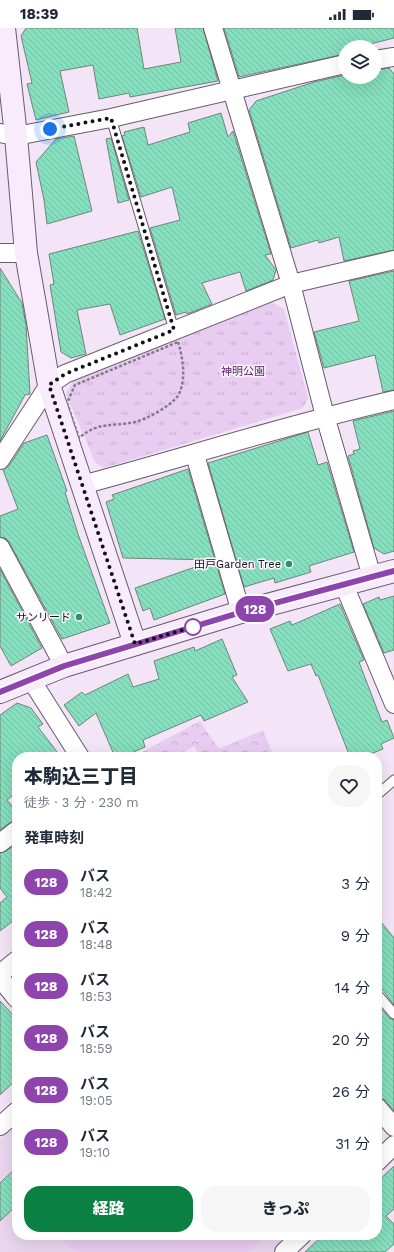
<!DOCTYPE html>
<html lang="ja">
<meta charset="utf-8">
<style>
:root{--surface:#fff;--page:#f6f6f7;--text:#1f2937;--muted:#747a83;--accent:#0b8043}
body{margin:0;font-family:"Work Sans","Noto Sans JP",sans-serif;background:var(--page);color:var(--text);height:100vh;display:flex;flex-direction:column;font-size:15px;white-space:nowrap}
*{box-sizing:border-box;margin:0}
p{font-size:13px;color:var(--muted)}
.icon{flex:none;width:22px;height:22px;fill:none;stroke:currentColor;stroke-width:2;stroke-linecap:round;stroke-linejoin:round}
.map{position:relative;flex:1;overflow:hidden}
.details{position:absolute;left:12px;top:724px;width:370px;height:488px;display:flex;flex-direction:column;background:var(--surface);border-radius:16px;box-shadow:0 4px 16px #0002}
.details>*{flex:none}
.badge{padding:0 8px;border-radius:13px;font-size:14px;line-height:26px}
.buttons{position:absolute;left:338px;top:12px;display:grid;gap:8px}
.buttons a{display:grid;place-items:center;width:44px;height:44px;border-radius:50%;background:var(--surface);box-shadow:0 4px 16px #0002;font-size:20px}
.you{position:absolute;width:20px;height:20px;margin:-10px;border:3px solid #fff;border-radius:50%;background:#1a73e8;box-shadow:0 0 0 6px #1a73e833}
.map>.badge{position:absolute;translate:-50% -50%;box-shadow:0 0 0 2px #fff}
h2{padding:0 12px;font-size:15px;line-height:36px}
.round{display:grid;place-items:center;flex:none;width:42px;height:42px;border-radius:16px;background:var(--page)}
.overview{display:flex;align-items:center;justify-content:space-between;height:68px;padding:0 12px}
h1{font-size:19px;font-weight:800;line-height:30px}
.button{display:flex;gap:8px;margin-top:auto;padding:8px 12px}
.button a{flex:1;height:46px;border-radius:16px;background:var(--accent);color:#fff;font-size:16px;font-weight:800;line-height:46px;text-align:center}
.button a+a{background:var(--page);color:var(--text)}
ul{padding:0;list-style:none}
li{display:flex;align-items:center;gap:12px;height:52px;padding:0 12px}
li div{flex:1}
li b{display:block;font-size:15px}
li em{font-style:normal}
li .badge{min-width:44px;font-weight:700;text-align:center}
.status{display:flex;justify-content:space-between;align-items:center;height:28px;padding:0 20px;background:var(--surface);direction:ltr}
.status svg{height:11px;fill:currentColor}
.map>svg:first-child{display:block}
.built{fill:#ead7ef}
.grass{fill:#e9ccf2}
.forest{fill:url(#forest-crowns)}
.park{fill:url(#park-tufts)}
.building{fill:url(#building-back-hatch);stroke:#70857c}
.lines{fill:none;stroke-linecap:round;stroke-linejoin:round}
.lane-casing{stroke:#675b6b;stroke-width:11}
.street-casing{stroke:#675b6b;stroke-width:20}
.secondary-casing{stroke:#675b6b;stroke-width:24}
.path{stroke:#847b87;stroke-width:2.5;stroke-dasharray:3 2;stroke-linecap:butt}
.lane{stroke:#fff;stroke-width:9}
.street{stroke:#fff;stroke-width:18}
.secondary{stroke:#f8ecfc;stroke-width:22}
.line-casing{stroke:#fff;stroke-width:9}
.line{stroke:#8e44ad;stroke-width:6}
.walk{stroke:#130f15;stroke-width:4;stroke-dasharray:0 7.2}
.poi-dot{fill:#289271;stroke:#fbf5fd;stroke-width:1.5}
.stop-dot{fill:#fff;stroke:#8e44ad;stroke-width:2}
.labels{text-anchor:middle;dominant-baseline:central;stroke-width:3;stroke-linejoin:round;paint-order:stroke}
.park-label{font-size:11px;fill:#591f69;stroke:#fbf5fd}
.poi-label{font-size:11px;fill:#130f15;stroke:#fbf5fd;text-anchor:end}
</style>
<div class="status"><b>18:39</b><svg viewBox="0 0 49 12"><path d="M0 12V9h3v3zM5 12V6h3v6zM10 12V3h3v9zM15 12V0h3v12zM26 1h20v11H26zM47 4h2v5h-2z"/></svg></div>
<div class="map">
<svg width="394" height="1224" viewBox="0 0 394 1224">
<defs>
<pattern id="forest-crowns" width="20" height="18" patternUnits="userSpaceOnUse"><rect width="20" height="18" fill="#e9ccf2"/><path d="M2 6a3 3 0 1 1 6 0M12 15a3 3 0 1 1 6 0" fill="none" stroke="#c7aecf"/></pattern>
<pattern id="park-tufts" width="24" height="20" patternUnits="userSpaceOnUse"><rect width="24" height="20" fill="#e9ccf2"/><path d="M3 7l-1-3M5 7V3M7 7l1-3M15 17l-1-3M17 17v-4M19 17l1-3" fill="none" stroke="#c7aecf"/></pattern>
<pattern id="building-back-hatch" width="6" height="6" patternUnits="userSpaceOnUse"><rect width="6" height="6" fill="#84e0bd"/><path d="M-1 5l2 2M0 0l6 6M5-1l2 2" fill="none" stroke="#71bfa2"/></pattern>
</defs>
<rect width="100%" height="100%" fill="#f3e5f7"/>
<!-- built -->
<polygon class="built" points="17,1095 17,1207 291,1207 273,1224 0,1224 0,1111"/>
<!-- grass -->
<polygon class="grass" points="58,1207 267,1207 249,1224 74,1224"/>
<!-- forest -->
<polygon class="forest" points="200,693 219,721 263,702 274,729 201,729 194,718 175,729 133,729"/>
<!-- park -->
<polygon class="park" points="272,274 284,281 308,370 303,380 104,440 95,434 66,366 73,353"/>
<!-- building -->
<g class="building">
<polygon points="26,0 137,0 144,41 181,34 175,0 203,0 218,53 130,69 129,65 99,71 93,37 60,43 69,84 36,92 27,56 32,55 21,8"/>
<polygon points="224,0 394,0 394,10 366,17 368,19 345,19 345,26 239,49"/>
<polygon points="389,40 394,46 394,222 344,233 339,209 319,215 318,212 291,220 249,82 256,73 314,54 345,47 345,49 375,49 375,42"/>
<polygon points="221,85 228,109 233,103 271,226 265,227 276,242 273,252 246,263 240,244 202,255 212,276 187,286 186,284 176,287 150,200 180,192 172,159 141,169 122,108 125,107 124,104 144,99 148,117 190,104 188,95"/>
<polygon points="74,108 92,183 47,196 44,172 36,134 56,111"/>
<polygon points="111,110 129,172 118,175 106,111"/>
<polygon points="138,203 165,291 120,307 110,276 77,282 86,326 71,330 61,324 50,257 54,256 49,226"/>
<polygon points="0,240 22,275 26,297 30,366 25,367 0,413"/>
<polygon points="394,243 394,362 383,364 375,327 324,340 314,304 359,293 349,253"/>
<polygon points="394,383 394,523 384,526 374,520 348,428 354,426 353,423 360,421 353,393"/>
<polygon points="308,404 318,437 327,434 354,524 309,538 311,544 275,555 274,550 244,559 208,435"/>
<polygon points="47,407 67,463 65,464 78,506 110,595 62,611 9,514 5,510 0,509 0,488 18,481 3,442 9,438 24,415"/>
<polygon points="188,441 215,532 123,530 106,474 114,471 112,467"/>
<polygon points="215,532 225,566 154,592 150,580 143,583 135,560"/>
<polygon points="0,541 42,620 11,638 0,618"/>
<polygon points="394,568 394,622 384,625 363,576 379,569 380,572"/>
<polygon points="340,576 364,632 359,634 382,694 387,692 394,710 381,716 383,721 363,729 350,729 318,647 316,648 311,636 288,643 270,601 290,593 292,597"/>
<polygon points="222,611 237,647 232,649 248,674 204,693 201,687 143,712 145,719 122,729 115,729 96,685 79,698 64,677 82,664 85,667 128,646 133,659 159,651 154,633 194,619 195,623"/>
<polygon points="17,675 31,680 43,696 38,699 61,729 17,729 17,764 7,772 17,784 17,792 11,794 0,802 0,687"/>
<polygon points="17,815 17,890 0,903 0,875 7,869 0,860 0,825 6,823"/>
<polygon points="377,889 394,910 394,977 377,954"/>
<polygon points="0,973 17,991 17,1051 0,1067"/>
<polygon points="380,979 389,990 394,992 394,1083 385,1072 377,1069 377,982"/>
<polygon points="394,1138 394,1181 386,1188 394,1196 394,1216 385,1224 305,1224 323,1207 377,1207 377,1154"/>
<polygon points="17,1139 17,1177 0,1193 0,1155"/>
</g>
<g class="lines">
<defs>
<g id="lane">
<polyline points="111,90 174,302"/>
<polyline points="377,767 394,752"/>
<polyline points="377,966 394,986"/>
</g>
<g id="street">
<polyline points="213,0 291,256 325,388 372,549"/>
<polyline points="375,32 394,29"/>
<polyline points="0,105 16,108 111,90 345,36"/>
<polyline points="0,225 26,225"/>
<polyline points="195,427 241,584"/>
<polyline points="0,432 49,357 65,346 291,256 394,232"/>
<path d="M 82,457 C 186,429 289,396 394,372"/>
<polyline points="0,519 64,638"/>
<polyline points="344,557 394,676"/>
<polyline points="30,650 80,729"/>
<polyline points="0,815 17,802"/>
<polyline points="0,946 17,932"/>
<polyline points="0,950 17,971"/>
<polyline points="377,1079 394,1099"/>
<polyline points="0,1098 17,1083"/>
<polyline points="377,1134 394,1117"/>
<polyline points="284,1224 302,1207"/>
</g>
<g id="secondary">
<polyline points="4,0 16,108 26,225 49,357 135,616"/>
<polyline points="0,664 64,638 241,584 394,543"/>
</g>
</defs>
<!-- lane casing -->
<use href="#lane" class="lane-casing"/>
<!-- street casing -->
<use href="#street" class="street-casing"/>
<!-- secondary casing -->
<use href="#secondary" class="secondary-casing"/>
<!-- path -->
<path class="path" d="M 178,314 C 183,329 187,355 177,369 C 169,379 147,391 135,394 C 112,399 99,393 79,410 L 67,375 L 75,357 Z"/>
<!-- lane -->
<use href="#lane" class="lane"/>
<!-- street -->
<use href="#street" class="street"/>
<!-- secondary -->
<use href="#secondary" class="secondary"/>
</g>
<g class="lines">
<defs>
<polyline id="line" points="0,664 64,638 242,584 394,543"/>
</defs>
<!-- line casing -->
<use href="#line" class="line-casing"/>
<!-- line -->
<use href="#line" class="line"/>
<!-- walk -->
<polyline class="walk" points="50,101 111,90 174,302 65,346 49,357 135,616 196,598 193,599"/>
</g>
<!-- markers -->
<g class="poi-dot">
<circle cx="289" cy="536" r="4"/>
<circle cx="79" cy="589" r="4"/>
</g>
<circle class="stop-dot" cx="193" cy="599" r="8"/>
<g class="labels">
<!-- park labels -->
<g class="park-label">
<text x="243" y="343">神明公園</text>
</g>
<!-- poi labels -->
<g class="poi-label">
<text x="281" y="536">田戸Garden Tree</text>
<text x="71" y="589">サンリード</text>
</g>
</g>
</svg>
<div class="buttons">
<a><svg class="icon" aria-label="layers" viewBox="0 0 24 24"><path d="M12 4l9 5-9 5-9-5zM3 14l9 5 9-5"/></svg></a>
</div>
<div class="you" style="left:50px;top:101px"></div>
<b class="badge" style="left:255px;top:581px;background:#8e44ad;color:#fff">128</b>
<section class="details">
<div class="overview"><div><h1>本駒込三丁目</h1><p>徒歩 · 3 分 · 230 m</p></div><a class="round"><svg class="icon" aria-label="heart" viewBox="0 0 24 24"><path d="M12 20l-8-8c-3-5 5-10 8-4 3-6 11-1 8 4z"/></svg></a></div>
<h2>発車時刻</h2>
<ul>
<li><span class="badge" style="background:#8e44ad;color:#fff">128</span><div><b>バス</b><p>18:42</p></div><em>3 分</em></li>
<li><span class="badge" style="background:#8e44ad;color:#fff">128</span><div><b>バス</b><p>18:48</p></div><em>9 分</em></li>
<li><span class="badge" style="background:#8e44ad;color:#fff">128</span><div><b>バス</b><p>18:53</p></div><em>14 分</em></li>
<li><span class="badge" style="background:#8e44ad;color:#fff">128</span><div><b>バス</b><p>18:59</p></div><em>20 分</em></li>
<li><span class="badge" style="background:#8e44ad;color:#fff">128</span><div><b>バス</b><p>19:05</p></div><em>26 分</em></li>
<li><span class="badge" style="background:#8e44ad;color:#fff">128</span><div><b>バス</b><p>19:10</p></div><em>31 分</em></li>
</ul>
<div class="button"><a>経路</a><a>きっぷ</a></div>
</section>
</div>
